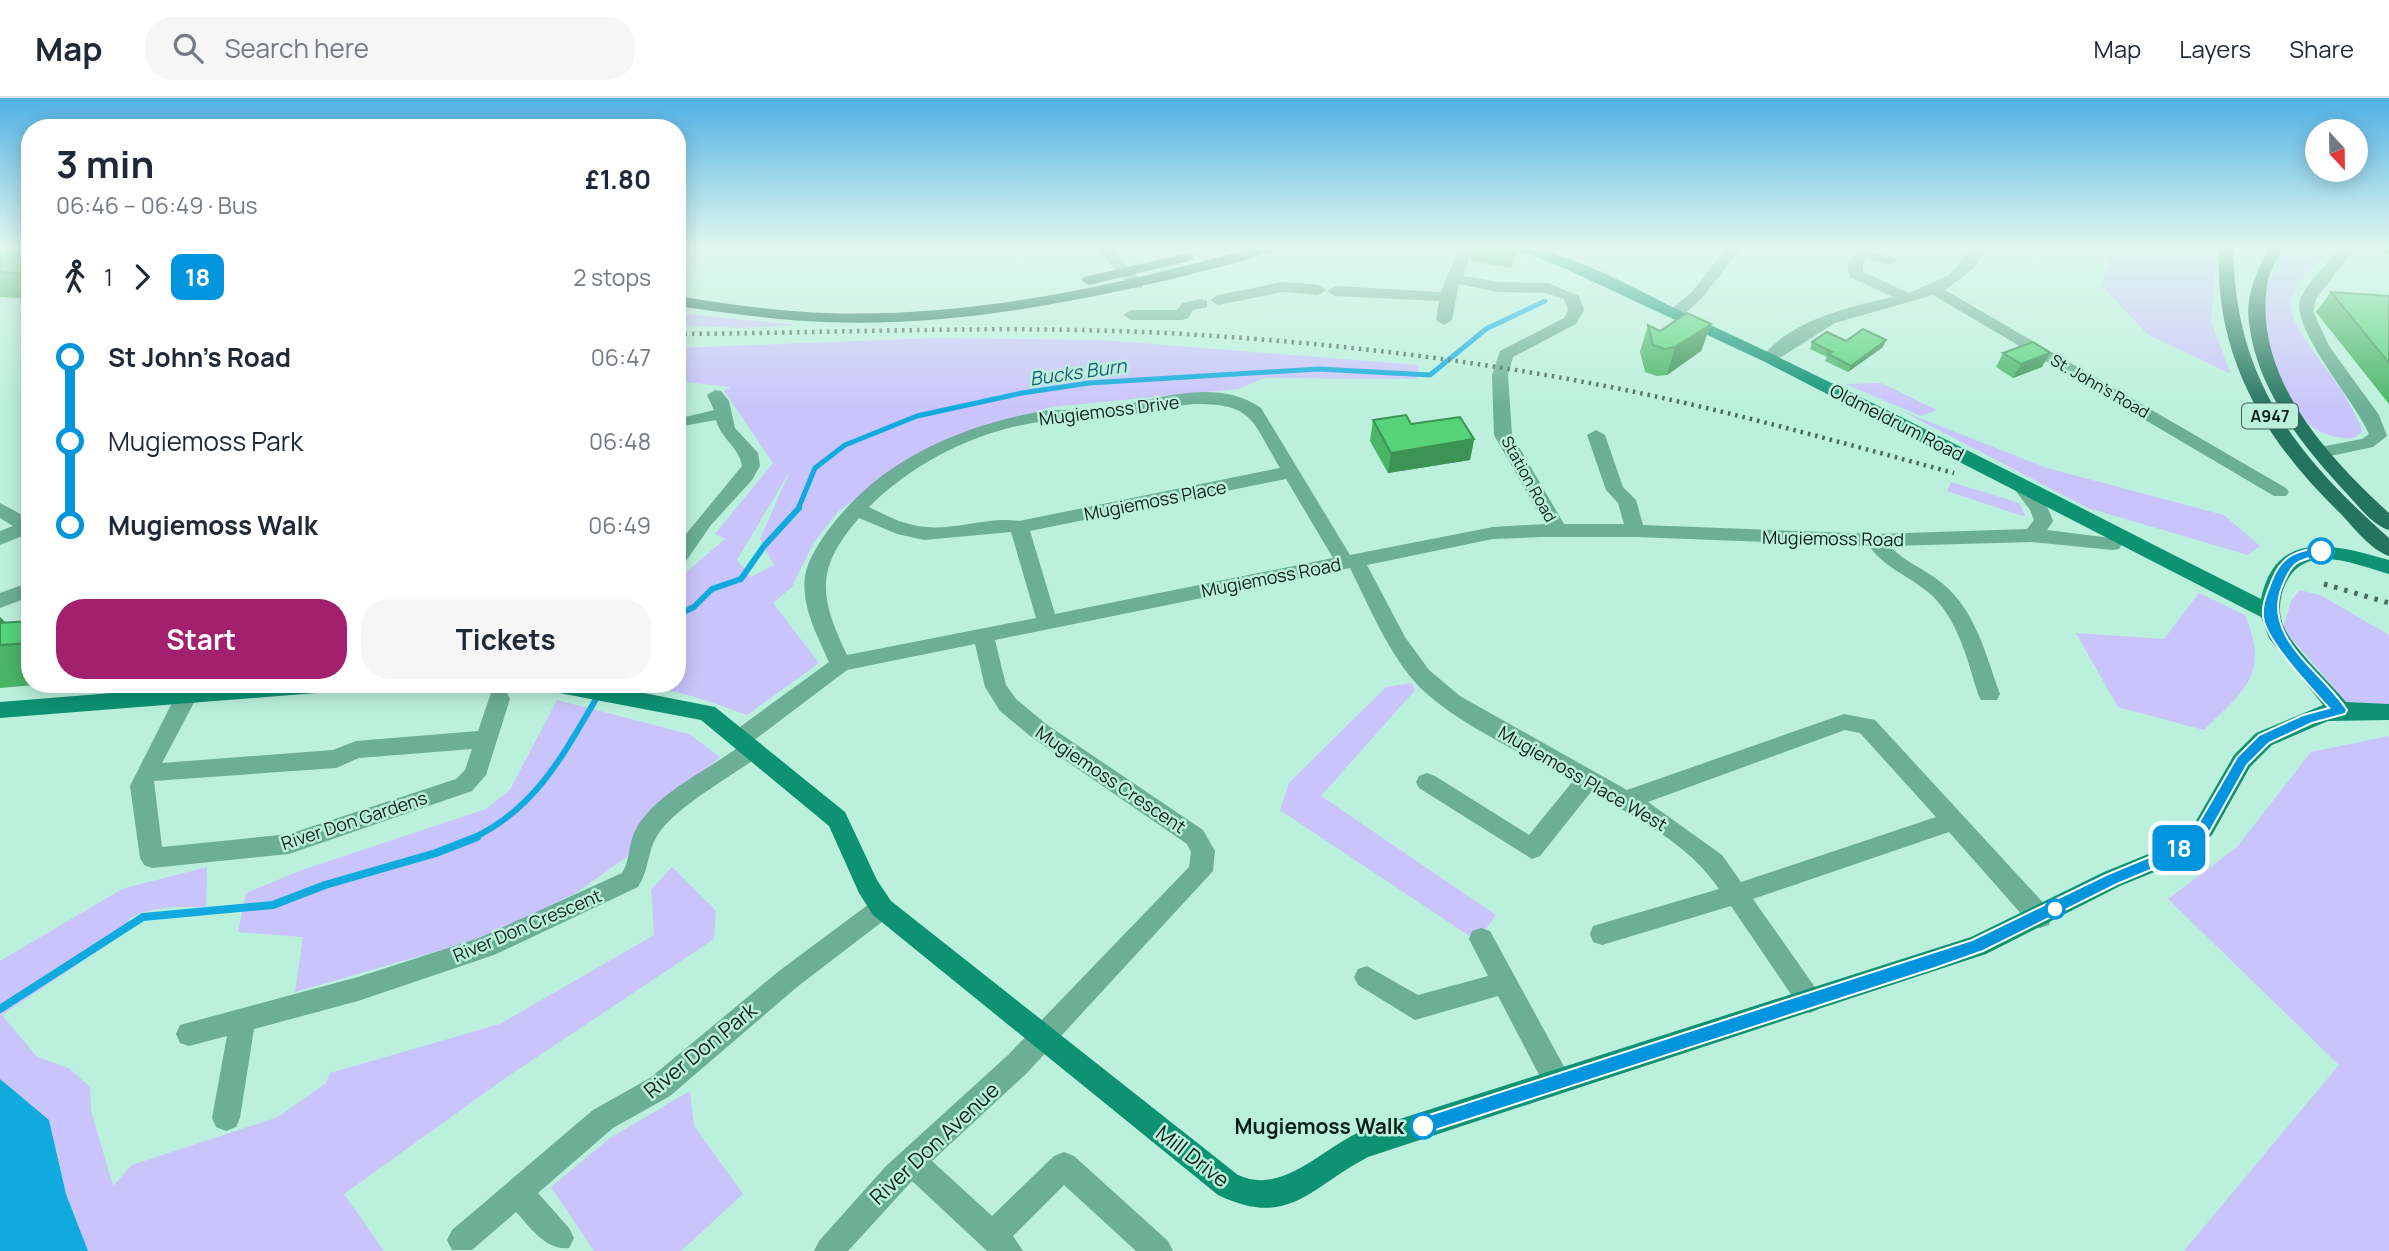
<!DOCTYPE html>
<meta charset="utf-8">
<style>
:root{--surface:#fff;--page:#f6f6f7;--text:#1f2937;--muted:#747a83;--line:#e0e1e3;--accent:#a3206f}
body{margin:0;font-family:Manrope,sans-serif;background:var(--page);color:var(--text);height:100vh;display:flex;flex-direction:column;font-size:26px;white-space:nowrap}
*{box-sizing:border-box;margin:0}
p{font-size:23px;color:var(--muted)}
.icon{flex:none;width:38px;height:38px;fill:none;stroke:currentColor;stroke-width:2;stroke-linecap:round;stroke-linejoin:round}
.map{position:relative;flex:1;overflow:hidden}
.panel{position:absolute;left:21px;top:21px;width:665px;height:574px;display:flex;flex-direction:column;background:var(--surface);border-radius:28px;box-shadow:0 4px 18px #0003}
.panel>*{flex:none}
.badge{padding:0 14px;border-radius:10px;font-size:24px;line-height:46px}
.needle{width:46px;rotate:158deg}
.tools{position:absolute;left:2305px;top:21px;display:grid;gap:14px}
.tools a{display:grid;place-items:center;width:63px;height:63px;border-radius:50%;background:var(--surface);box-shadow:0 4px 18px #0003;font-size:35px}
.map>.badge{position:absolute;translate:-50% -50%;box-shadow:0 0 0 4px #fff}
.legs{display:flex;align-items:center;gap:10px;height:77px;padding:0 35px;font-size:23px}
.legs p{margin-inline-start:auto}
.overview{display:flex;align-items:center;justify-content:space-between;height:119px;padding:0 35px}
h1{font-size:38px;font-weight:700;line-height:52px}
.primary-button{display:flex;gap:14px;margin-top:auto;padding:14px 35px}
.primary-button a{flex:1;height:80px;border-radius:28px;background:var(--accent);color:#fff;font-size:28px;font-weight:700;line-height:80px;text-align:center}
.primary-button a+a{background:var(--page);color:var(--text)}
ul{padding:0 35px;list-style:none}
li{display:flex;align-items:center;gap:24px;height:84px;font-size:26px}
li i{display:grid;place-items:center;width:10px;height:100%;margin:0 9px;background:currentColor}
li i::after{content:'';width:18px;height:18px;margin:-9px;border:5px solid;border-radius:50%;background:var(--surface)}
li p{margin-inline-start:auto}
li:first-child i{background:linear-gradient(#0000 50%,currentColor 0)}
li:last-child i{background:linear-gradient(currentColor 50%,#0000 0)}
header{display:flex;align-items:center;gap:42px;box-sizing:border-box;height:98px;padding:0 35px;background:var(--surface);border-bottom:2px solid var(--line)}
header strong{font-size:33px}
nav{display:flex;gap:38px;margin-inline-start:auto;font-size:24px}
.search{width:490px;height:63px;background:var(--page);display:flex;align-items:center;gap:18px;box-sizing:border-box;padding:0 24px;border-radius:28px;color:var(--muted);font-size:26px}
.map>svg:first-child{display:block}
.green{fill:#cac4fc;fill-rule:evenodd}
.water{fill:#10aade}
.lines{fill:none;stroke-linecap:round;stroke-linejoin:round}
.stream-far2{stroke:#10aade;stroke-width:5}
.stream-far1{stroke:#10aade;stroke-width:6}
.stream{stroke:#10aade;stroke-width:8}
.street{fill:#6cae96;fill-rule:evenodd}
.secondary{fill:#0d9272;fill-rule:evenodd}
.primary{fill:#25755e;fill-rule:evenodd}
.rail-far1{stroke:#496a5e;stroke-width:4.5;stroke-dasharray:2.5 5;stroke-linecap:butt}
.rail{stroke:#496a5e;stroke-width:5;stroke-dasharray:3.5 7;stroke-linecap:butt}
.wall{fill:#4ab567}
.shaded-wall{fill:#3c9354}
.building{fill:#56d278;stroke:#3c9354;stroke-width:2}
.line-1{fill:#0295dd;stroke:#fff;stroke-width:2}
.stop-1-dot{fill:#fff;stroke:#0295dd;stroke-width:3.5}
.labels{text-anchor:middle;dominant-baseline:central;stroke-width:5;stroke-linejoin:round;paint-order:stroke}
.far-street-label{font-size:16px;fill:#0b2019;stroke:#bbf0dc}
.shield{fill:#bbf0dc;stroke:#405e54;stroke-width:2}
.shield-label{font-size:16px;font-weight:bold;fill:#0b2019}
.street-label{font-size:18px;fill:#0b2019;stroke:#bbf0dc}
.water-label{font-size:19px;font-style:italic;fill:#1a5e7a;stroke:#bbf0dc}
.near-street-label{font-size:21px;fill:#0b2019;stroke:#bbf0dc}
.near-stop-label{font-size:21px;font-weight:bold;fill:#0b2019;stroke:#bbf0dc;text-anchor:end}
</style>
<header>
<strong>Map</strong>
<div class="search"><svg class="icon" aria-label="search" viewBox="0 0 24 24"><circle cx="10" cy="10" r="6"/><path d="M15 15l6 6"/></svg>Search here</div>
<nav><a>Map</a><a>Layers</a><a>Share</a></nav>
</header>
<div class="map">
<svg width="2389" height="1153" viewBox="0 0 2389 1153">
<rect width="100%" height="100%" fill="#bbf0dc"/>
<!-- green -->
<g class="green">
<polygon points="2109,149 2213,149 2216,166 2211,224 2231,276 2147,236 2102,188 2110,159"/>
<path d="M 2289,149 L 2333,149 C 2319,163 2296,182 2291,204 C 2287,225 2326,269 2338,287 C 2347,300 2354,315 2361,329 L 2362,334 L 2354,340 C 2339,341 2320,337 2309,326 C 2281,297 2262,241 2265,202 C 2267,182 2277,164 2289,149 Z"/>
<polygon points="677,215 797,227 739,230 677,227"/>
<path d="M 934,240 L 1102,242 L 1419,267 L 1417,281 L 1265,280 L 1238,291 L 1051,309 L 971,335 L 898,370 L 838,414 L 814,444 L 792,489 L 773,505 L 819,565 L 747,617 C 703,601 663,586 616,587 L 616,586 L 677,586 L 677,482 L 725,441 L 715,436 L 773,365 L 724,293 L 731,289 L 677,283 L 677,250 ZM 790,373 L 760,441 L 774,467 L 751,479 L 737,462 Z"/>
<polygon points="1881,285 1937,312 1921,318 1845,286"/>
<polygon points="1902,313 2047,370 2224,417 2260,448 2248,457 2088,410"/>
<polygon points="1951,384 2019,405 2026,419 1947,393"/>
<polygon points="2300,492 2322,498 2389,537 2389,613 2354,613 2283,531 2291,503"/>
<path d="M 2199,495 L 2245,517 C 2270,577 2244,592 2204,632 L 2118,609 L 2076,535 L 2164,541 Z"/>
<polygon points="1412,585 1415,592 1321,698 1496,817 1477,843 1280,712 1289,685 1386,589"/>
<polygon points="557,602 689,636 720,659 641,728 628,758 576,795 483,840 295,894 303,839 238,834 246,795 302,772 486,711 510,692"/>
<polygon points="2389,638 2389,1153 2184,1153 2339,967 2168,801 2237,749 2311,654"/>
<path d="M 207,769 L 206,809 C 180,809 152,807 129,821 L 126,834 L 2,917 L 37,959 L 69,970 L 90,989 L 91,1012 L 113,1088 L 132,1067 L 278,1019 L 326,985 L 330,975 L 500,926 L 654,837 L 651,792 L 672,769 L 716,813 L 714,841 L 504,981 L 344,1096 L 384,1153 L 88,1153 L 66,1096 L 49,1022 L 0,981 L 0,863 L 122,791 Z"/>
<polygon points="690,993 694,1028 743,1096 681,1153 594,1153 551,1089 610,1040"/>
</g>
<!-- water -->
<polygon class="water" points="0,981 49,1022 66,1096 88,1153 0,1153"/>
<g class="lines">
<!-- stream-far2 -->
<polyline class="stream-far2" points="798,411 815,370 845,347 917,318 1022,295 1089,285 1319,271 1430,277 1486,231 1545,203"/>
<!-- stream-far1 -->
<g class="stream-far1">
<polyline points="677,517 694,509 712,491 741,481 764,448 799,410"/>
<path d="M 473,740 C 541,708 568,647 605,586"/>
</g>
<!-- stream -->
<polyline class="stream" points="0,911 143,819 273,807 325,787 436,755 477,739"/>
<!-- street -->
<g class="street">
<polygon points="1095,149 1110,149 1142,184 1142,190 1132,190"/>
<path d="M 1459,149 L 1473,149 L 1463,178 L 1498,184 L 1548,185 L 1579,198 L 1584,212 L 1576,226 L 1513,259 L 1508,277 L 1512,337 L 1564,426 L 1624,426 L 1618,405 L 1606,392 L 1587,337 L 1596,332 L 1605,337 L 1623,389 L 1636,402 L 1643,427 L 1875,436 L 2027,431 L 2034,422 L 2030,412 L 2012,388 L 2021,382 C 2037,386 2048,409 2053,423 L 2047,432 L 2119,441 L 2122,446 L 2119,451 L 2112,452 L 2032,444 L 1890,448 C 1905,465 1926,471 1943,486 C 1976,513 1986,558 2000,596 L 1997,602 L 1981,602 L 1978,596 C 1967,561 1958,520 1929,495 C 1908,477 1886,471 1869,448 L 1636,439 L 1541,439 L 1493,441 L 1367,467 L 1405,539 L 1429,572 L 1460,598 L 1627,692 L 1844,616 L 1875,622 L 2049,811 L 2052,819 L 2049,827 L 2040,830 L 2031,827 L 1949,734 L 1753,801 L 1819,895 L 1823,903 L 1819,911 L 1810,915 L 1801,911 L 1731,808 L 1602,847 L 1593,844 L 1590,836 L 1593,828 L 1719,791 C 1689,746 1637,720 1591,694 L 1540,758 L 1532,761 L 1419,690 L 1416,684 L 1419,678 L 1427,675 L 1435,678 L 1529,737 L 1573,683 C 1526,657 1448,622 1414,583 C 1386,550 1369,508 1350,470 L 995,542 L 1006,587 L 1016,601 L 1046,626 L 1203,732 L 1215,753 L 1213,773 L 1027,975 L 932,1063 L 992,1118 L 1054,1058 L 1064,1054 L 1074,1058 L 1168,1143 L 1173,1153 L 1136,1153 L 1064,1087 L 1013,1138 L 1023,1153 L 987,1153 L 912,1083 L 848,1153 L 814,1153 L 819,1143 L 886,1068 L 1008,957 L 1189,769 L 1191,754 L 1187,746 L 1030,638 L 1000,613 L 985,589 L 975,546 L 847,572 L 753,643 L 760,645 L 763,651 L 760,657 C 733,678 673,710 657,738 C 647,754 649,773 638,789 L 494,857 L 358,903 L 254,931 L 240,1020 L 236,1029 L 226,1033 L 216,1029 L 212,1020 L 227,938 L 189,948 L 180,945 L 176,936 L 180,927 L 358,879 L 479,840 L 622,775 C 631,761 628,743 637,729 C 659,693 707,673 740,648 L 733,646 L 730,640 L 733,634 L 829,564 C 817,537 801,508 805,478 C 808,461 819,445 829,431 C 880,363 956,330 1037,314 C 1059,310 1080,314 1101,311 C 1151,304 1215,277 1261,310 L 1350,457 L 1493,429 L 1545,426 L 1494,337 L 1492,277 L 1500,253 L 1564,220 L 1568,212 L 1564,201 L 1546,195 L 1498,194 L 1459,186 L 1452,222 L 1444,227 L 1436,222 L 1439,203 L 1335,198 L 1327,193 L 1335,188 L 1441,194 ZM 1193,306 C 1254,305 1252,323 1280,370 L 1019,423 C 987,418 958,432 926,429 C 906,428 887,418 869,409 C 917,361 987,328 1055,322 C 1069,321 1083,324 1098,322 C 1130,318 1160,309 1193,306 ZM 1286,381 L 1333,460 L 1055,516 L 1030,433 ZM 859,420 L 897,436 L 924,442 L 1011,434 L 1036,520 L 847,557 C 819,498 815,471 859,420 ZM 1845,632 L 1860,635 L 1936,719 L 1741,784 L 1722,757 L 1648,704 Z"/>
<polygon points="1727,149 1742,149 1702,200 1682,218 1670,218 1670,212 1692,194"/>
<path d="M 1973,149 L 1987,149 L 1974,170 L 1945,192 L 2286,390 L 2289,394 L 2286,398 L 2274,398 L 1933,197 L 1835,225 L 1775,263 L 1763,263 L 1761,260 C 1791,222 1848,209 1893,199 L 1850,179 L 1847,166 L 1859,152 L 1895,160 L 1897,163 L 1890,167 L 1867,161 L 1863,166 L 1863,174 L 1909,195 L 1949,177 Z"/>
<path d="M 2341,149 L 2356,149 L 2316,201 L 2313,213 L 2329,248 L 2379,317 L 2387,338 L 2373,349 L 2321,360 L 2315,358 L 2312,354 L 2315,350 L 2362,341 L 2369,336 C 2357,305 2287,227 2301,199 C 2310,181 2329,164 2341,149 Z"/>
<polygon points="1283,184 1318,187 1326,192 1318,197 1283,194 1218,207 1210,202 1218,197"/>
<polygon points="1201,201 1207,203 1207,209 1193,212 1188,220 1182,222 1131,222 1123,217 1131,212 1177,212 1182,205"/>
<path d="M 715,292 L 721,293 L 729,303 L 735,330 L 758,355 L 760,368 L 752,382 L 711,427 L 684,466 L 677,468 L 677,447 L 742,368 C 739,349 721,341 716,322 L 677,329 L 677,321 L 714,312 L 707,297 Z"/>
<polygon points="0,405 30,421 30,435 0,447 0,433 13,428 0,420"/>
<polygon points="30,484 30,499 0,510 0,495"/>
<polygon points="133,586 154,586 144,606 128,606 125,600"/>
<path d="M 187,589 L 195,591 L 198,597 L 162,665 L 333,652 L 356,643 L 478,633 L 491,595 L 507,595 L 510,601 L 486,677 L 472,693 L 289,756 L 152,770 L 144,767 L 140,760 L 130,688 L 179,591 ZM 472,651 L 465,672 L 456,681 L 289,736 L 162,749 L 154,683 L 336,670 L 359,660 Z"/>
<path d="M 882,799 L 891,803 L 894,810 L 891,817 L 797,889 L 670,998 L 613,1030 L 538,1095 L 569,1130 L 574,1140 L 569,1150 C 546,1153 530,1129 516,1114 L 472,1152 L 452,1152 L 447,1142 L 452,1132 L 593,1012 L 650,980 L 779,873 L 873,803 Z"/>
<polygon points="1481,830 1490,833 1567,974 1570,983 1567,992 1557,996 1547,992 1498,898 1415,922 1358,887 1354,879 1358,871 1367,868 1418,897 1488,878 1469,841 1472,833"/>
</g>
<!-- secondary -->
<g class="secondary">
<path d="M 1510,149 C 1567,149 1639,194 1691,218 C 1884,307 2072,406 2261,501 C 2276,429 2337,447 2389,462 L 2389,476 C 2353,466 2305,443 2285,487 C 2279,500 2278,517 2284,529 C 2293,550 2330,585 2346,604 L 2389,606 L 2389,622 L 2328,623 L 2272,647 L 2250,669 L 2212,737 L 2179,764 L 2120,788 L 1986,856 L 1368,1059 C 1309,1090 1289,1131 1218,1097 L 873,817 L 859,795 L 829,728 L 701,622 L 554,594 L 547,592 L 544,586 L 598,586 L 715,609 L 845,714 L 877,782 L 891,803 L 1238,1077 C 1283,1098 1323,1049 1362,1033 L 1971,839 L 2104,774 L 2163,750 L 2196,723 L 2234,657 L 2256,635 L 2323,607 L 2269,540 L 2261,519 L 1763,263 L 1566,171 Z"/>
<polygon points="225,586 339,586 336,592 329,594 0,620 0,604"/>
</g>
<!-- primary -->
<g class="primary">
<path d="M 1256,149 L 1278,149 C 1268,159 1205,172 1188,177 C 1069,206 948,229 825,224 C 775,222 726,215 677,208 L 677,198 C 727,206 775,213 825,215 C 971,220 1116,188 1256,149 Z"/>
<path d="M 2219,149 L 2233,149 C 2235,282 2294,355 2389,440 L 2389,458 C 2371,452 2354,430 2341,416 C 2264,342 2214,258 2219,149 Z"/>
<path d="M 2269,149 L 2283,149 C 2278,161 2268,175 2267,188 C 2254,280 2327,358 2389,415 L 2389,432 C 2374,428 2359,409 2349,398 C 2304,350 2257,293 2249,225 C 2245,197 2257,173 2269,149 Z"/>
<polygon points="1188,155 1193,156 1193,162 1089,187 1081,182 1084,179"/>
</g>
<!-- rail-far1 -->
<path class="rail-far1" d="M 677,236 C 846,235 1015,226 1183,236 C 1321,244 1459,260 1595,286 C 1716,309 1835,343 1954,375"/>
<!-- rail -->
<polyline class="rail" points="2324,486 2389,505"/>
</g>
<!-- wall -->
<g class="wall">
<polygon points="1474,149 1518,149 1516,156 1511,170 1471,163"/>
<polygon points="2383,149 2389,149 2389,156 2380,153"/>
<polygon points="0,154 30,156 30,201 0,199"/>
<polygon points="2331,194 2389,198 2389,306 2316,214"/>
<polygon points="1711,226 1701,253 1667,277 1657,278 1645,274 1640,254 1648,227 1660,233"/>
<polygon points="1846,243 1883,249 1848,274 1825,263 1827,259 1810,251 1812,244"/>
<polygon points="2003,255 2042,269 2013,280 1996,269"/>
<polygon points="1373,322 1411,326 1474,341 1470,362 1388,375 1370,343"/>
<polygon points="0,519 6,525 30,523 30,586 47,586 0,590"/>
</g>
<!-- shaded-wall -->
<g class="shaded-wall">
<polygon points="1517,149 1518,149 1516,156 1511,170 1513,156"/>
<polygon points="1711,226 1701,253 1667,277 1675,249"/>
<polygon points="1886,242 1883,249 1848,274 1851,268"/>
<polygon points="2050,255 2042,269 2013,280 2021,266"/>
<polygon points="1474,341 1470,362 1388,375 1391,355"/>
<polygon points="0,519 25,545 0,544"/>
</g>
<!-- building -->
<g class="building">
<polygon points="1473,149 1517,149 1513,156"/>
<polygon points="0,154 30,156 30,176 0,174"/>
<polygon points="2331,194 2389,198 2389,265"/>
<polygon points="1687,215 1711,226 1675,249 1665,251 1653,247 1648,227 1660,233"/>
<polygon points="1863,231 1886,242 1851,268 1828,256 1832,254 1812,244 1827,234 1846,243"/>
<polygon points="2033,244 2050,255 2021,266 2003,255"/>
<polygon points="1406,317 1411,326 1460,319 1474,341 1391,355 1373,322"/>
<polygon points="30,523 30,545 0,547 0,525"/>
</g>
<!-- sky -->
<linearGradient id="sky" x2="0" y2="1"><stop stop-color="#51b0e4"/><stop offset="0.48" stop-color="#e0f8ef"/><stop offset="1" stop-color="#e0f8ef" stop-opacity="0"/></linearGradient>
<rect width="2389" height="310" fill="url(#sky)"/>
<!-- line-1 -->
<path class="line-1" d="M 2321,449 L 2328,453 L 2326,456 C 2298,463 2293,461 2282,489 C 2262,540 2323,574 2347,612 L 2345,616 L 2312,625 L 2269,645 L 2247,667 L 2209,735 L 2177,761 L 2117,786 L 1983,853 L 1935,870 L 1423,1036 L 1416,1034 L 1414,1028 L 1416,1021 L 1423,1019 L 1972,842 L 2106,777 L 2166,752 L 2198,726 L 2237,659 L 2259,637 L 2303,617 L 2329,610 C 2311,590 2272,549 2264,524 C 2260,509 2267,495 2272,482 C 2282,457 2296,453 2321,449 Z"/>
<!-- markers -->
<g class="stop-1-dot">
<circle cx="2321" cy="453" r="12"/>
<circle cx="2055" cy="811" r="9"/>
<circle cx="1423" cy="1028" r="12"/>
</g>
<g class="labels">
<!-- far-street labels -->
<g class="far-street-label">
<text transform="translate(2100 288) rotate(30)">St. John's Road</text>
<text transform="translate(1529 381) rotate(61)">Station Road</text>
</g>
<!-- shield labels -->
<rect class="shield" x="2242" y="305.5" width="56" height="25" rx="5"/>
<g class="shield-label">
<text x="2270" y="318">A947</text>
</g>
<!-- street labels -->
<g class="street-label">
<text transform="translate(1109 312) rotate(-7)">Mugiemoss Drive</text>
<text transform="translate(1897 324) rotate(27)">Oldmeldrum Road</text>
<text transform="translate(1155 402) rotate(-11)">Mugiemoss Place</text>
<text transform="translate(1833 440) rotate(1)">Mugiemoss Road</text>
<text transform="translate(1271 479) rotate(-11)">Mugiemoss Road</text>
<text transform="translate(1583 680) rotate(30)">Mugiemoss Place West</text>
<text transform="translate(1111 681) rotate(34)">Mugiemoss Crescent</text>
<text transform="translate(354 722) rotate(-18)">River Don Gardens</text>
<text transform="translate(527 827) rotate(-23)">River Don Crescent</text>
</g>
<!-- water labels -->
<g class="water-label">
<text transform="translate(1078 274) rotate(-8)">Bucks Burn</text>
</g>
<!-- near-street labels -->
<g class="near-street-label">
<text transform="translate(700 952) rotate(-39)">River Don Park</text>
<text transform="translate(934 1045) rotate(-43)">River Don Avenue</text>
<text transform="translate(1193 1058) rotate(38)">Mill Drive</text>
</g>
<!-- near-stop labels -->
<g class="near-stop-label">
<text x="1404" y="1028">Mugiemoss Walk</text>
</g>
</g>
</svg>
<div class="tools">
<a><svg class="needle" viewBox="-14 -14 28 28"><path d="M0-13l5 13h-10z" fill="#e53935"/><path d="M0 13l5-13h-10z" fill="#747a83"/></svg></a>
</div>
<b class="badge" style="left:2179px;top:750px;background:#0295dd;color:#fff">18</b>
<section class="panel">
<div class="overview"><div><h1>3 min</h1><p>06:46 – 06:49 · Bus</p></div><b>£1.80</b></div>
<div class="legs"><svg class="icon" aria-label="walk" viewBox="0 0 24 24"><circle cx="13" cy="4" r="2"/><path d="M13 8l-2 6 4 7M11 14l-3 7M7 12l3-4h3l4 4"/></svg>1<svg class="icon" aria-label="forward" viewBox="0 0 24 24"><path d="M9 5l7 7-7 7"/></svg><b class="badge" style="background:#0295dd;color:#fff">18</b><p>2 stops</p></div>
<ul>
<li><i style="color:#0295dd"></i><b>St John's Road</b><p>06:47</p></li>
<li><i style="color:#0295dd"></i><span>Mugiemoss Park</span><p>06:48</p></li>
<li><i style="color:#0295dd"></i><b>Mugiemoss Walk</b><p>06:49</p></li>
</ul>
<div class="primary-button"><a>Start</a><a>Tickets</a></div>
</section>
</div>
